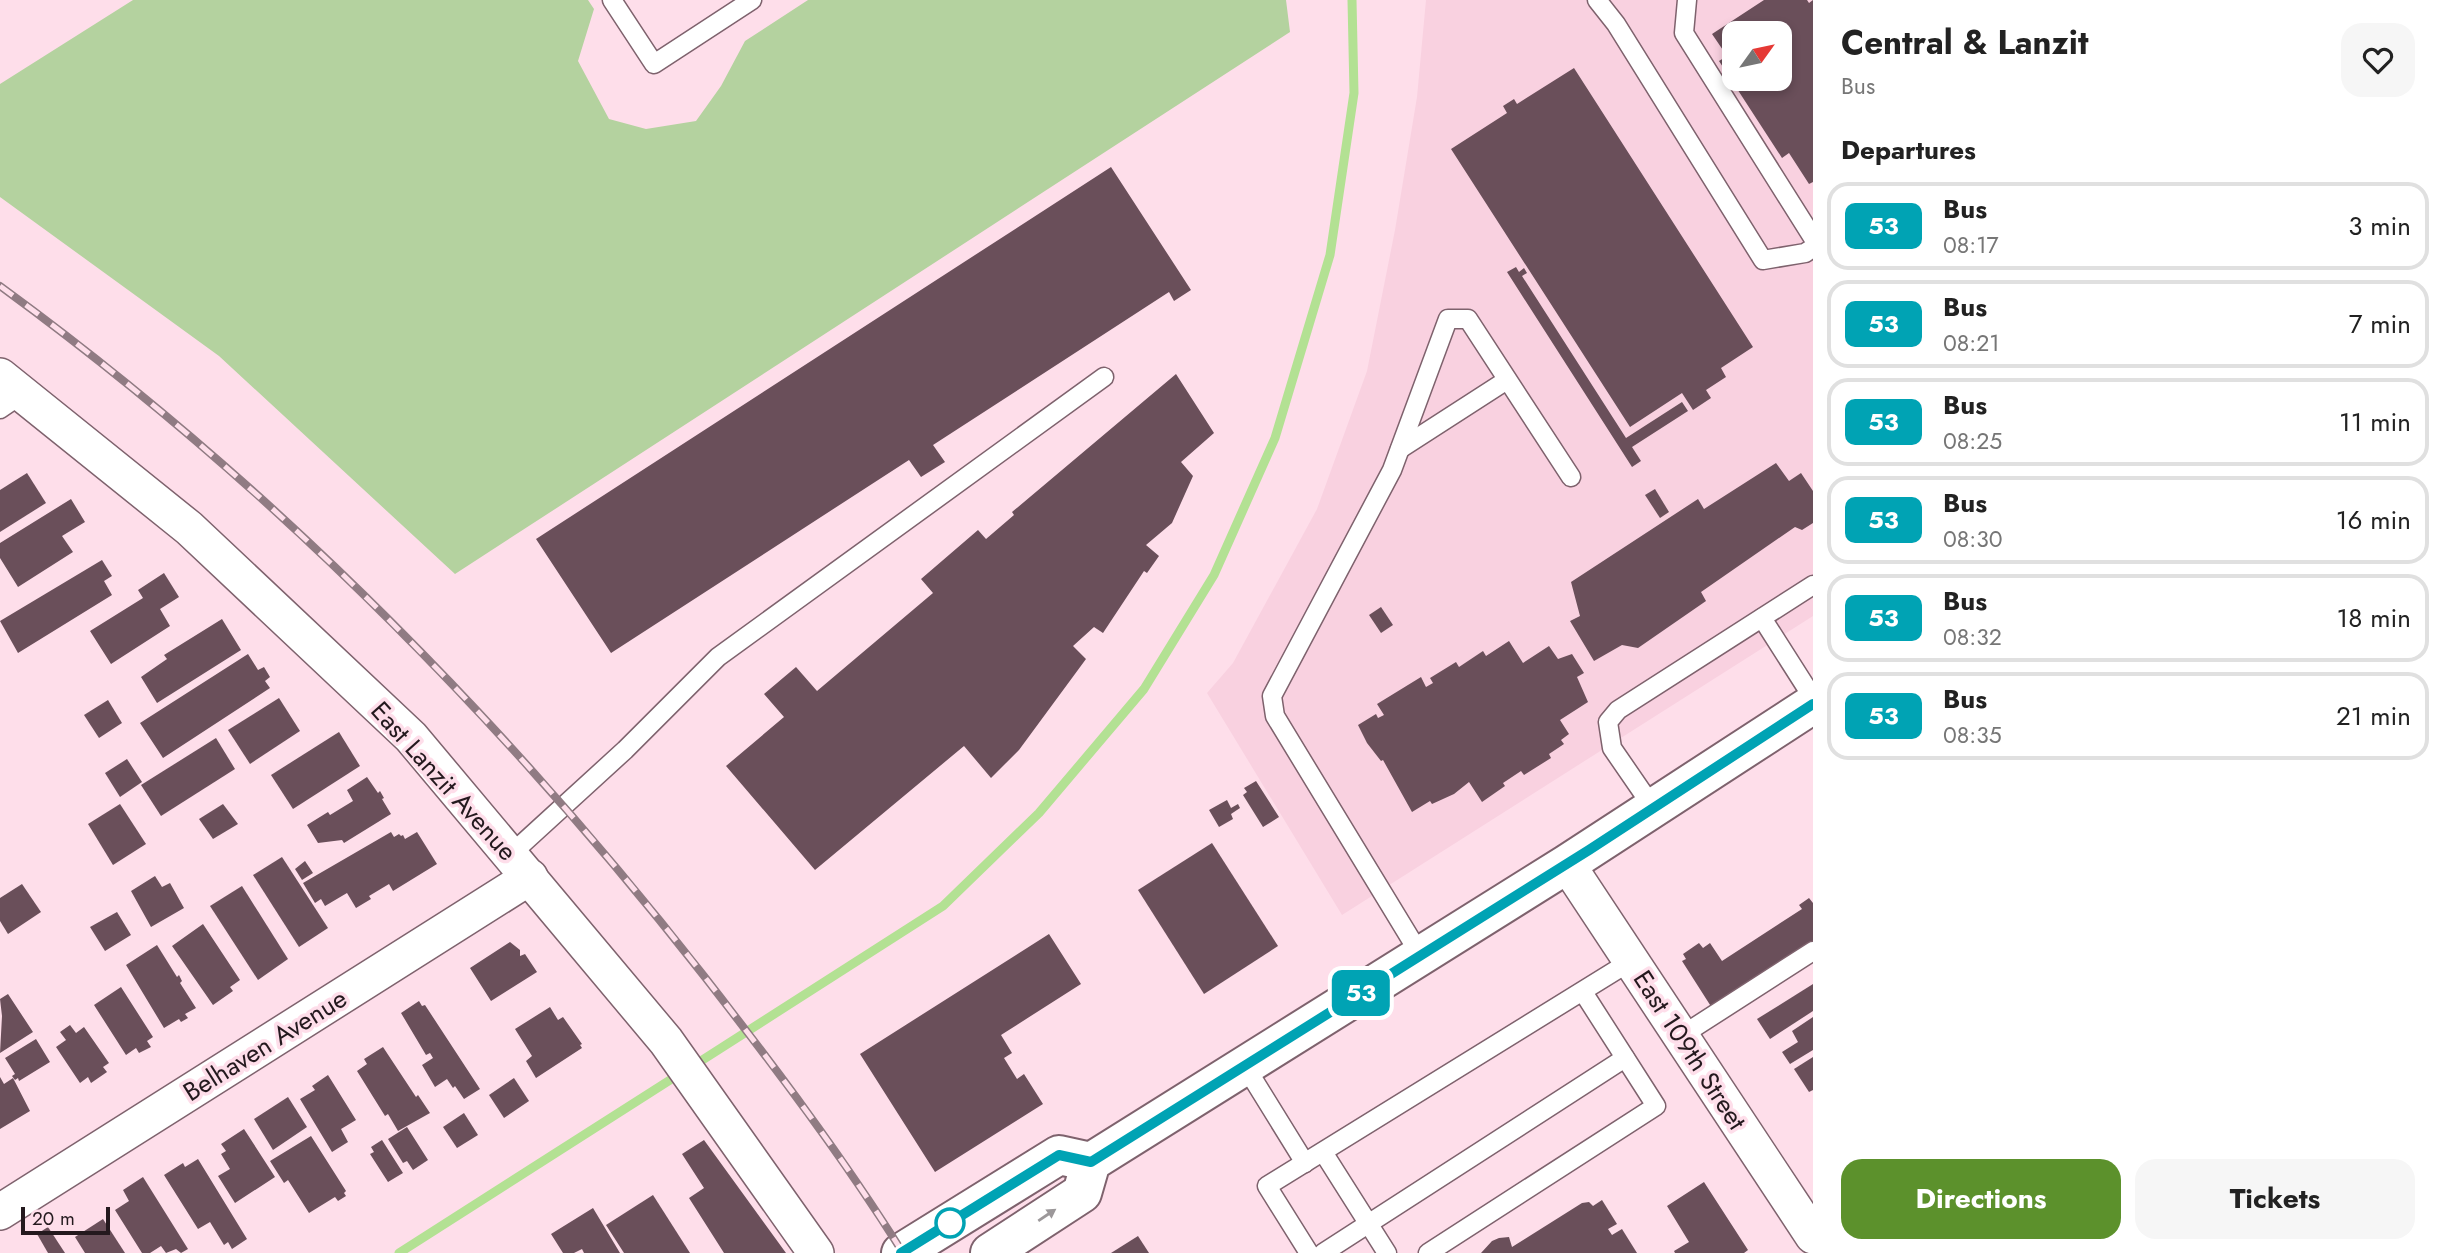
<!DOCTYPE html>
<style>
:root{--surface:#fff;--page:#f6f6f6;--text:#222;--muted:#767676;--line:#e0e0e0;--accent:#5c912c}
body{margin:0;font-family:Jost,sans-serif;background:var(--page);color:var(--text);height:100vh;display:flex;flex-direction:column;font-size:26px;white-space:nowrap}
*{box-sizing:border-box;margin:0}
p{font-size:23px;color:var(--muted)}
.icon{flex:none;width:38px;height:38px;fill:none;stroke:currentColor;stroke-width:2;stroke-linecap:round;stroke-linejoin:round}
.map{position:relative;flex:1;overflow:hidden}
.side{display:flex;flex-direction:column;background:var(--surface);width:630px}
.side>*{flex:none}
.badge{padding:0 14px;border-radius:10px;font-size:24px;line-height:46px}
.needle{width:46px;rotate:57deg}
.tools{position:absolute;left:1722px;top:21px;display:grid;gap:14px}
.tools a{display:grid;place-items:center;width:70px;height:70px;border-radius:14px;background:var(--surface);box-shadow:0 4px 10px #0003;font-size:35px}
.scale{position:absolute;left:21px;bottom:18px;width:89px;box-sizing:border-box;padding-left:7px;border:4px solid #24191e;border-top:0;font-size:19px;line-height:24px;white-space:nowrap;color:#24191e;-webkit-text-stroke:5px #fedeea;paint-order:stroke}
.map>.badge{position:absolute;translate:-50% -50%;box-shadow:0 0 0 4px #fff}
h2{padding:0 28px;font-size:26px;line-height:63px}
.round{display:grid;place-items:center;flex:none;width:74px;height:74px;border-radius:21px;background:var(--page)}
.head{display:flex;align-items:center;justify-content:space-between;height:119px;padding:0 28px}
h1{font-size:33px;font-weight:700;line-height:52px}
.button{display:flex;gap:14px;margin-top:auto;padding:14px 28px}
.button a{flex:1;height:80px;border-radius:21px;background:var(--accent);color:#fff;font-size:28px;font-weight:700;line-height:80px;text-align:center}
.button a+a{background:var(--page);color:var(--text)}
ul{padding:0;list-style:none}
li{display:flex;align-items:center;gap:21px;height:88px;margin:0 14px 10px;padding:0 14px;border:4px solid var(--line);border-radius:21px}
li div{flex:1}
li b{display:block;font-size:26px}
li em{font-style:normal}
li .badge{min-width:77px;font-weight:700;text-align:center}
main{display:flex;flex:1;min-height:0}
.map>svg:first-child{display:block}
.built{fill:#f9d1e0;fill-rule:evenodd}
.green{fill:#b4d29f}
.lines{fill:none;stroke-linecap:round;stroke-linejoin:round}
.stream{stroke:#b3e193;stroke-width:9}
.building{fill:#6a4f5a;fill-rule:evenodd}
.lane-casing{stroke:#7e626d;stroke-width:21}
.street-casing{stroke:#7e626d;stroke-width:38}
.primary-casing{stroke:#7e626d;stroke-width:42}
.lane{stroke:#fff;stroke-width:18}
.street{stroke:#fff;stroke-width:35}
.primary{stroke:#fff;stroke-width:38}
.rail-casing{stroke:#907b83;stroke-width:8}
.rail{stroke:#fedeea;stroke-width:5;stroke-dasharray:16;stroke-linecap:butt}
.oneway{fill:#9c989a}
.line-casing{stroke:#fff;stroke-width:16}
.line{stroke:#00a3b4;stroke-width:10}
.stop-dot{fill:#fff;stroke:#00a3b4;stroke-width:3.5}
.labels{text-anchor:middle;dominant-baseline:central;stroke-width:7;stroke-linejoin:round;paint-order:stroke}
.street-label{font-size:26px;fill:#24191e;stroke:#fedeea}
</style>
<main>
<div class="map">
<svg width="1813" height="1253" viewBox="0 0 1813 1253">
<rect width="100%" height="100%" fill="#fedeea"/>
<!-- built -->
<path class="built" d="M 1426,0 L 1813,0 L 1813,616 L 1342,915 L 1207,693 L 1233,663 L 1317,509 L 1367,371 L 1395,230 L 1417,97 ZM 1734,33 L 1780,33 L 1780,79 L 1734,79 Z"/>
<!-- green -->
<polygon class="green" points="133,0 588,0 594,9 578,61 609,119 646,129 696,121 721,86 745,41 808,0 1286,0 1290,32 455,574 219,356 0,197 0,84"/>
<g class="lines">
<!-- stream -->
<g class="stream">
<polyline points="693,1066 943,906 1039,813 1144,689 1214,575 1275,438 1330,255 1354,93 1352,0"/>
<polyline points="399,1253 681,1073"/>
</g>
</g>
<!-- building -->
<g class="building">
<path d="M 1764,0 L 1807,0 L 1809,3 L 1813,0 L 1813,182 L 1809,184 L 1789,153 L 1782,158 L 1719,61 L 1727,56 L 1712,34 ZM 1734,33 L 1780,33 L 1780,79 L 1734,79 Z"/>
<polygon points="1574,68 1753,347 1721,368 1726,377 1706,390 1711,398 1693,410 1682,393 1630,427 1451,149 1507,113 1503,106 1514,99 1517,104"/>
<polygon points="1111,167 1191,290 1174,301 1169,292 933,445 945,462 921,477 909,460 611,653 536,539"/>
<polygon points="1516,267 1519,272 1524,268 1527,273 1522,276 1626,438 1682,402 1688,411 1632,447 1641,461 1632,467 1507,272"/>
<polygon points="1176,374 1214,433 1181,462 1193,476 1172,523 1146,545 1159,556 1147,573 1144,571 1103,633 1094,627 1073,646 1086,659 1019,750 991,778 964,746 815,870 726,766 784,717 764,694 796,667 817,691 933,593 921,579 978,530 986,539 1014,515 1012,512"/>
<polygon points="1776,463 1789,481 1801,473 1813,491 1813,523 1802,530 1795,527 1701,592 1706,601 1638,648 1622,645 1594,661 1570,621 1580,616 1571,582 1698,499 1704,509"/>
<polygon points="27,473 46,503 0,532 0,490"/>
<polygon points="1655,489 1669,512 1660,518 1645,495"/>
<polygon points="71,499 85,522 62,536 73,552 18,587 0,558 0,543"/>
<polygon points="102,560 112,576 104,581 112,595 18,653 0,621"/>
<polygon points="164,573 179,597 160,609 170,626 111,664 90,631 143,598 138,590"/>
<polygon points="1381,607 1393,625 1381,633 1369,615"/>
<polygon points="222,619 241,650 157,703 141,677 167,659 164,655"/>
<polygon points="1509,641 1523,663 1549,646 1558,659 1572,654 1584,673 1577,677 1588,702 1560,720 1569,734 1561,740 1564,744 1549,754 1551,758 1524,775 1521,771 1503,783 1505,786 1482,802 1469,782 1454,794 1432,804 1430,801 1412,812 1383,760 1381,761 1367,743 1358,725 1376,714 1378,718 1384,715 1377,704 1421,677 1426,687 1433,683 1430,678 1456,662 1459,667 1483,651 1486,656"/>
<polygon points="248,654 258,670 264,667 270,677 265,681 270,688 163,758 140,723"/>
<polygon points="279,698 300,731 250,764 228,730"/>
<polygon points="108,700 122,723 99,738 84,715"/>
<polygon points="339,732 360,766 293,809 271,775"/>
<polygon points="216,738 235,769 161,816 141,785"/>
<polygon points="127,759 142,782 120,797 105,773"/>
<polygon points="367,777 378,793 380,791 384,798 382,799 391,814 344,843 342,840 318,843 307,825 328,812 330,815 353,801 347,790"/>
<polygon points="1256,781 1279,817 1263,827 1243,795 1247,792 1244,788"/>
<polygon points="1227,800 1231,808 1238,804 1240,808 1231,814 1233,819 1219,827 1209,810"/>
<polygon points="120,804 146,844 113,865 88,824"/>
<polygon points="223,804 238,824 213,839 199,819"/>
<polygon points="391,832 394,837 399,834 401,836 403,835 405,839 417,832 437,864 393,891 389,884 369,896 371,899 356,908 347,893 325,906 321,899 315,903 303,883"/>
<polygon points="1212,843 1278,946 1204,994 1138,890"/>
<polygon points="282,857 328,928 299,947 253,875"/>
<polygon points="305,861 313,873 302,880 295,869"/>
<polygon points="155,876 162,887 170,883 184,908 151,927 131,891"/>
<polygon points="22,884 41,912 8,934 0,921 0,898"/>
<polygon points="242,886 288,959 258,980 210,906"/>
<polygon points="1809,898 1813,903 1813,942 1712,1008 1682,961 1686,959 1683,954 1699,943 1703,948 1710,943 1722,961 1802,909 1799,905"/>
<polygon points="117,912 131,935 105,951 90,927"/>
<polygon points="203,924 240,980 230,987 233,991 213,1005 172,946"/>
<polygon points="1049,934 1081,984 1001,1035 1012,1053 1004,1058 1017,1079 1024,1074 1043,1104 935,1172 860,1054"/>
<polygon points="510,942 520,950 520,956 525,954 537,972 491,1001 470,968"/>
<polygon points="157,945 177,977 179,975 182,981 180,983 196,1008 185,1014 188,1018 181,1022 179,1019 164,1028 126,965"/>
<polygon points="1813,984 1813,1011 1770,1039 1757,1019"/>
<polygon points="121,987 153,1037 147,1041 151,1047 139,1053 136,1048 126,1055 94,1005"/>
<polygon points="8,994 33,1032 0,1053 2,1016 0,999"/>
<polygon points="419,1001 422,1006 425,1005 480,1089 464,1099 455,1086 453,1088 447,1079 435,1087 422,1065 433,1058 430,1053 426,1055 401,1013"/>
<polygon points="550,1007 558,1020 563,1017 582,1044 580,1045 582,1048 536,1078 526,1061 532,1056 515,1029"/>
<polygon points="1813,1017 1813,1050 1790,1064 1782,1052 1798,1042 1792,1031"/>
<polygon points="70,1025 76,1033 84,1027 109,1063 103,1067 107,1072 91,1083 88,1077 80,1083 56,1047 66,1040 60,1032"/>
<polygon points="36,1039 50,1062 19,1081 18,1078 15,1080 12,1076 15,1074 5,1058"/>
<polygon points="383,1047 416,1097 418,1095 430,1113 398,1131 388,1114 385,1116 357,1071 367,1064 364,1059"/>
<polygon points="1813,1057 1813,1090 1809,1092 1794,1069"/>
<polygon points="328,1075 356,1120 341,1129 348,1142 332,1152 300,1099 315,1090 312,1086"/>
<polygon points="0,1077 4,1084 13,1078 30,1111 0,1129"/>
<polygon points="514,1078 529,1101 504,1118 489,1095"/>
<polygon points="288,1097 307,1127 273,1150 254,1119"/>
<polygon points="464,1113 478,1135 457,1148 443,1127"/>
<polygon points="407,1127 428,1160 413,1170 407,1161 403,1163 388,1139"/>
<polygon points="244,1129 275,1177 235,1203 218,1176 230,1169 221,1154 226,1151 221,1144"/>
<polygon points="311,1136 346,1191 344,1193 346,1196 338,1201 335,1197 309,1213 288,1180 284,1183 270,1161"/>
<polygon points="382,1140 403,1173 388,1182 370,1154 374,1152 371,1147"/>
<polygon points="704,1140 786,1253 724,1253 689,1198 704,1188 682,1154"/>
<polygon points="198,1159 247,1239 232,1249 228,1242 224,1245 210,1222 198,1229 164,1175 183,1163 185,1167"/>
<polygon points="143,1177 188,1249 181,1253 176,1249 166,1253 161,1246 150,1253 142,1253 115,1210 129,1201 123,1190"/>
<polygon points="1704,1182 1748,1250 1744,1253 1675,1253 1674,1251 1689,1242 1667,1206"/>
<polygon points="653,1195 690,1253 624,1253 606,1225"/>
<polygon points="1602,1200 1617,1224 1608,1229 1612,1235 1622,1229 1637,1253 1481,1253 1492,1241 1499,1238 1509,1237 1512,1247 1582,1203 1589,1202 1593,1206"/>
<polygon points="593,1208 620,1253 584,1253 582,1249 574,1253 563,1253 551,1234"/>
<polygon points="103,1219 125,1253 85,1253 75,1237"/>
<polygon points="48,1227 65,1253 48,1253 37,1234"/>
<polygon points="1138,1236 1149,1253 1111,1253"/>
</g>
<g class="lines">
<defs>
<g id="lane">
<polyline points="612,0 654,64 752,0"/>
<polyline points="1597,0 1616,24 1763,260 1805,253 1813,248"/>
<polyline points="1687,0 1684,33 1813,238"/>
<polyline points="0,409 22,394"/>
<polyline points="1400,449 1507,380"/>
<polyline points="1762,618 1813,698"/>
<polyline points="1654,809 1612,748 1608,722 1618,710 1813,585"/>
<polyline points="510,855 625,750 718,657 1104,377"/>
<polyline points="1421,956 1275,716 1272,696 1392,470 1448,319 1468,319 1571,477"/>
<polyline points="1681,1036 1813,951"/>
<polyline points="1245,1066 1305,1163"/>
<polyline points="1323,1152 1387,1253"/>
<polyline points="1309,1253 1267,1186 1631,961"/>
<polyline points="1323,1253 1625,1058"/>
<polyline points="1428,1253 1656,1106 1583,992"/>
</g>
<g id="street">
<polyline points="0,376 189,528 411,737 666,1041 816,1253"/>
<polyline points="1567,864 1813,1236"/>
<polyline points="0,1212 530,877"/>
</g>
<g id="primary">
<polyline points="901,1253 1059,1155 1091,1162"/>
<polyline points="990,1253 1082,1193 1091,1162 1567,864 1813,704"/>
</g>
</defs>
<!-- lane casing -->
<use href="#lane" class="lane-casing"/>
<!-- street casing -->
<use href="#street" class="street-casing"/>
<!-- primary casing -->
<use href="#primary" class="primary-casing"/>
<!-- lane -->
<use href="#lane" class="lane"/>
<!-- street -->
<use href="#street" class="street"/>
<!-- primary -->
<use href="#primary" class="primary"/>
<defs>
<path id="rail" d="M 0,286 C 266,480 501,717 704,976 C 774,1066 843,1157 903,1253"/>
</defs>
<!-- rail casing -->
<use href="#rail" class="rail-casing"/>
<!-- rail -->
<use href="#rail" class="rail"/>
</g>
<!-- one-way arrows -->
<defs><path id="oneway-solid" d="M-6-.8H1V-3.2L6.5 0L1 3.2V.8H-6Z" transform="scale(1.75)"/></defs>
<use class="oneway" href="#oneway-solid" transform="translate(1047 1215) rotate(-34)"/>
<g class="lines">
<defs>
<polyline id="line" points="901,1253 1059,1155 1091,1162 1589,850 1813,704"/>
</defs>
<!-- line casing -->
<use href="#line" class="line-casing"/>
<!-- line -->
<use href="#line" class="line"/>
</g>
<!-- markers -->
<circle class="stop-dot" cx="950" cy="1223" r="14"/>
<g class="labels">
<!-- street labels -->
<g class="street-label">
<text transform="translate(444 781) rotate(48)">East Lanzit Avenue</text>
<text transform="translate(265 1045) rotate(-32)">Belhaven Avenue</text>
<text transform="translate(1690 1050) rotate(57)">East 109th Street</text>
</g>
</g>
</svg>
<div class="tools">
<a><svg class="needle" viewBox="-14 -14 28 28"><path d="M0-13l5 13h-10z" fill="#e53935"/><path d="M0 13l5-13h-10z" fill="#767676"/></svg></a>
</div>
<div class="scale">20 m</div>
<b class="badge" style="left:1361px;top:993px;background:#00a3b4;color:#fff">53</b>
</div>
<section class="side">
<div class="head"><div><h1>Central &amp; Lanzit</h1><p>Bus</p></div><a class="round"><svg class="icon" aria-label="heart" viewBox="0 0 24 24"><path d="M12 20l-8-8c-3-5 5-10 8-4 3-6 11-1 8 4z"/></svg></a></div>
<h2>Departures</h2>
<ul>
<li><span class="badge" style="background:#00a3b4;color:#fff">53</span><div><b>Bus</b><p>08:17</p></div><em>3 min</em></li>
<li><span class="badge" style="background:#00a3b4;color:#fff">53</span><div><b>Bus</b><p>08:21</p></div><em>7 min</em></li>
<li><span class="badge" style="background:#00a3b4;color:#fff">53</span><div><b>Bus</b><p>08:25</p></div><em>11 min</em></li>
<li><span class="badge" style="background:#00a3b4;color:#fff">53</span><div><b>Bus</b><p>08:30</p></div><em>16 min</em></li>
<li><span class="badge" style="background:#00a3b4;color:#fff">53</span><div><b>Bus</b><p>08:32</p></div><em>18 min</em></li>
<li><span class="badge" style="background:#00a3b4;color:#fff">53</span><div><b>Bus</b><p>08:35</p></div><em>21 min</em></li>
</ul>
<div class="button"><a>Directions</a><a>Tickets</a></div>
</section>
</main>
